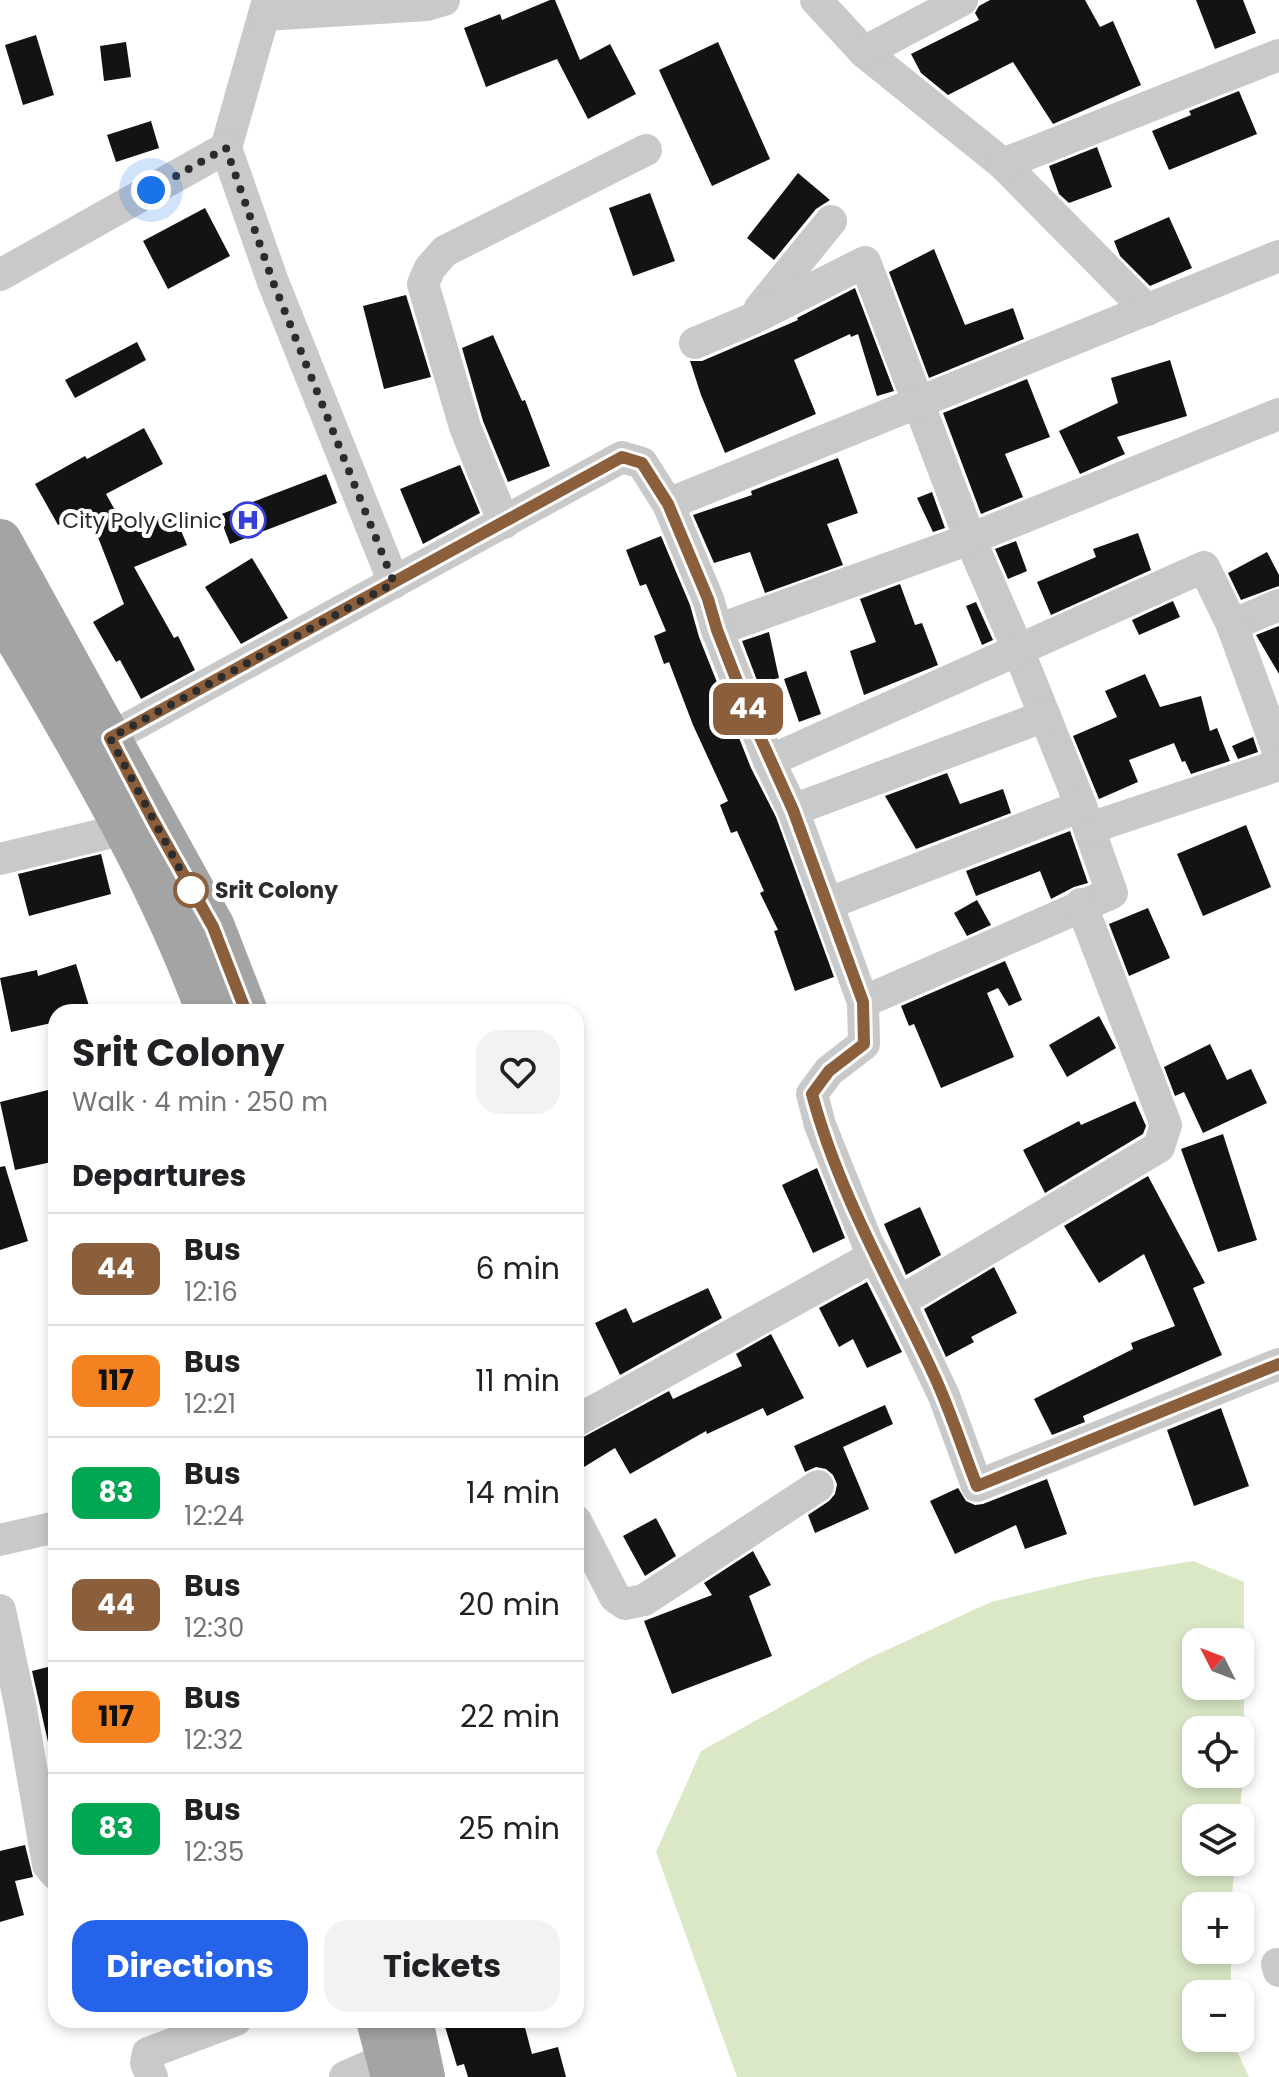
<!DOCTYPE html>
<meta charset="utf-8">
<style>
:root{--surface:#fff;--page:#f2f2f2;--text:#202124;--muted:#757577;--line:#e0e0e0;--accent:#2563eb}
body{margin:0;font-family:Poppins,sans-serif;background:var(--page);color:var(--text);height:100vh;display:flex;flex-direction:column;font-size:30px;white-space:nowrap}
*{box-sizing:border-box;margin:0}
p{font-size:26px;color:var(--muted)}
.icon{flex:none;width:44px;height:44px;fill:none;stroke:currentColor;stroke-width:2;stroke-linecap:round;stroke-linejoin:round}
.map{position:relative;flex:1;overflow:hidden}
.panel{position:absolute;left:48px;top:1004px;width:536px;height:1024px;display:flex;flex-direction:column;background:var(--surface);border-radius:24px;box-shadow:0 4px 12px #0003}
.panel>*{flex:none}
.badge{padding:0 16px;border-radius:12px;font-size:28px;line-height:52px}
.needle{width:52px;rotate:312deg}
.controls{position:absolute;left:1182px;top:1628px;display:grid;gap:16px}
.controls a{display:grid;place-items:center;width:72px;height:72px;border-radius:16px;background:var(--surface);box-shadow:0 4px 12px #0003;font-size:40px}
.you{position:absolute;width:40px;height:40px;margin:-20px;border:6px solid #fff;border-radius:50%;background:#1a73e8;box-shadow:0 0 0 12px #1a73e833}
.map>.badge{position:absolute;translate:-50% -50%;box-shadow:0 0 0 4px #fff}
h2{padding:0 24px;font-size:30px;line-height:72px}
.round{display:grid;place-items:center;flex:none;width:84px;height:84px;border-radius:24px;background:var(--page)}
.summary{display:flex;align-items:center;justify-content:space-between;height:136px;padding:0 24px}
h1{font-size:38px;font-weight:700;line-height:60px}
.action{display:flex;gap:16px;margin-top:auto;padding:16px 24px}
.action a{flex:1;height:92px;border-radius:24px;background:var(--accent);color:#fff;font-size:32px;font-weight:700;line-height:92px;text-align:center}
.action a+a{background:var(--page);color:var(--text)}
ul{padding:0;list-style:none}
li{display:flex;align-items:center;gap:24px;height:112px;padding:0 24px;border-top:2px solid var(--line)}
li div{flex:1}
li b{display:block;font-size:30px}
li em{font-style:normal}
li .badge{min-width:88px;font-weight:700;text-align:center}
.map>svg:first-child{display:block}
.water{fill:#dae8c6;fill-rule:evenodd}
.building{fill:#131313}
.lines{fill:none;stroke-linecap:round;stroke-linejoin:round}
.minor{stroke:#c9c9c9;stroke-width:32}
.primary{stroke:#a4a4a4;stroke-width:44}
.line-casing{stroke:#fff;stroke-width:18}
.line{stroke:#8b5e3c;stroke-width:12}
.walk{stroke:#2c2c2c;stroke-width:8;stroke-dasharray:0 14.4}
.stop-dot{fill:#fff;stroke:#8b5e3c;stroke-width:4}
.labels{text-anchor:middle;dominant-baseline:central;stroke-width:8;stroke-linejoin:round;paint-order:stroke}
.poi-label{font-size:22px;fill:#2c2c2c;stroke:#fff;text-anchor:end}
.stop-label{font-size:22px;font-weight:bold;fill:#2c2c2c;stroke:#fff;text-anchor:start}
</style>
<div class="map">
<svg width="1279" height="2077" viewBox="0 0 1279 2077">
<rect width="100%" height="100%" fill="#fff"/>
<!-- water -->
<path class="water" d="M 1193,1561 L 1244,1582 L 1244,1768 L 1239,1818 L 1196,1818 L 1196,1862 L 1235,1862 L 1231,1906 L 1196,1906 L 1196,1950 L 1231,1950 L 1231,1994 L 1196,1994 L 1196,2038 L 1231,2038 L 1249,2077 L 737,2077 L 656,1852 L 701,1751 L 867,1659 L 991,1602 L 1091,1578 ZM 1196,1642 L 1240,1642 L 1240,1686 L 1196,1686 ZM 1196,1730 L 1240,1730 L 1240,1774 L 1196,1774 Z"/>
<!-- building -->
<g class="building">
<polygon points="550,0 555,0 580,60 610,44 636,94 588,119 557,59 486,87 464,28 500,14 502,20"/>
<polygon points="990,0 1085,0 1100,27 1113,21 1141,85 1053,124 1013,62 948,95 921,73 911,54 979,20 975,13 979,6"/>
<polygon points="1196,0 1243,0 1256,33 1215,49"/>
<polygon points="36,35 54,95 23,105 5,45"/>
<polygon points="126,42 131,77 104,81 100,46"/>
<polygon points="718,42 770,159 712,186 659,70"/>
<polygon points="1239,91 1257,134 1169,170 1152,131 1191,115 1189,111"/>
<polygon points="151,121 159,148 116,162 107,135"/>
<polygon points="1097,147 1112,187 1069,203 1059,194 1049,166"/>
<polygon points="798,173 830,200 816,209 774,260 747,238"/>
<polygon points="650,193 675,261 633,276 609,208"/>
<polygon points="205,208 230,256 168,289 143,241"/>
<polygon points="1169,217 1192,268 1150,286 1120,256 1114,241"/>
<polygon points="934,249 965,325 1013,308 1024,339 929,378 889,272"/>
<polygon points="855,288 894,391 877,396 858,334 851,337 850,334 794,360 816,414 725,453 701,395 690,361 702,361 798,320 797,318"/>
<polygon points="406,295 431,377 384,389 363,306"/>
<polygon points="493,335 522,401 525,400 550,466 508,482 483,421 462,348"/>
<polygon points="137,342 146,360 75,398 65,380"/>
<polygon points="1170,360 1187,416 1117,437 1125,454 1080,474 1059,431 1118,403 1111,378"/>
<polygon points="1027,379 1050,437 1005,454 1023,497 981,514 943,413"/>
<polygon points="144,428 163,464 106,494 126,530 173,511 187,545 134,567 174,638 178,636 195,670 141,699 120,660 116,662 93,622 124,604 87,509 58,525 35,484 85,456 87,459"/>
<polygon points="838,458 858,513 827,524 843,565 765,593 750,552 714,563 693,515 752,495 751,491"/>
<polygon points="460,465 480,513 423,544 400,489"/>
<polygon points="326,474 337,503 230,544 219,515"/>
<polygon points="932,492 945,528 933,532 917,498"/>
<polygon points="1138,533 1151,570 1051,615 1037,582 1096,557 1093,549"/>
<polygon points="661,536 690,605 699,637 751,768 776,817 834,977 795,991 774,931 778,930 760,893 764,891 737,831 731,833 720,805 728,801 693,725 669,662 664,664 654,636 666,631 646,584 640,586 626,550"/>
<polygon points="1016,541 1027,571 1008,579 995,549"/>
<polygon points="1267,552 1279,575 1279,586 1241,600 1228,573"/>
<polygon points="252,558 288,618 241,644 205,587"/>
<polygon points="900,584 915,625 922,623 938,665 864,695 850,651 876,642 860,599"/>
<polygon points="1173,601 1180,617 1139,635 1132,620"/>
<polygon points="976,602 993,640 982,645 966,606"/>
<polygon points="1279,626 1279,674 1256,635"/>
<polygon points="769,632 779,678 758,683 742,641"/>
<polygon points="806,671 821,714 799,722 784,679"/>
<polygon points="1145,674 1160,707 1201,696 1210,731 1217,728 1230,761 1191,774 1185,761 1182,762 1174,743 1129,760 1138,782 1099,799 1073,736 1117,717 1105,691"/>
<polygon points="1253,737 1258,752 1238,759 1232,746"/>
<polygon points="947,773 960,804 1003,789 1011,813 916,849 885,796"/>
<polygon points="1246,825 1271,887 1203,916 1177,854"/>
<polygon points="1070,831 1088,883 1074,887 1051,899 1040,871 976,896 966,871"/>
<polygon points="101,854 111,894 29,916 18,874"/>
<polygon points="977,900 991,925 967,936 954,913"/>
<polygon points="1148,908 1170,958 1129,976 1109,924"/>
<polygon points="1005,961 1022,1000 1009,1006 998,988 987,993 1014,1057 941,1088 914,1024 909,1026 901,1006"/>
<polygon points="76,964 89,1006 69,1012 56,1012 56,1022 11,1032 0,978 37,970 38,976"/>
<polygon points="1099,1016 1116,1048 1067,1077 1049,1045"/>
<polygon points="1210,1044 1227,1080 1251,1069 1267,1103 1203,1133 1184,1092 1175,1096 1164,1067"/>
<polygon points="56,1088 56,1161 15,1170 0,1102"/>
<polygon points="1135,1101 1146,1126 1143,1134 1045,1193 1023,1150 1079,1121 1081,1125"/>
<polygon points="1223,1134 1257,1240 1218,1252 1181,1149"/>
<polygon points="5,1166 28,1241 0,1250 0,1167"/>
<polygon points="817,1168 845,1238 813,1253 782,1185"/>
<polygon points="1148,1176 1205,1283 1193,1288 1222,1355 1083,1416 1085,1422 1052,1435 1034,1399 1133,1349 1131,1343 1175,1326 1144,1254 1099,1283 1064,1226"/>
<polygon points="920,1207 941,1255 906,1275 884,1224"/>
<polygon points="994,1267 1017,1313 971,1337 974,1342 946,1357 924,1309"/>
<polygon points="867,1282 902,1352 867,1368 853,1339 839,1347 819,1308"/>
<polygon points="708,1288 722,1318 620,1375 595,1323 626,1308 633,1323"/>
<polygon points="771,1334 804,1398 767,1416 763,1408 707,1434 706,1431 630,1474 615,1448 584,1467 576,1453 576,1441 669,1391 673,1399 742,1366 736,1354"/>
<polygon points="885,1405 893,1424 843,1447 869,1509 815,1533 808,1515 829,1501 835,1494 837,1484 833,1475 826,1469 816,1467 805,1472 794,1446"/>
<polygon points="1221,1408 1249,1486 1194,1506 1167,1430"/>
<polygon points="1047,1479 1067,1534 1025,1549 1016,1525 955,1554 930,1501 958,1488 966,1501 975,1505 983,1504"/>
<polygon points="656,1518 676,1556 645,1576 623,1536"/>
<polygon points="753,1551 771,1585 749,1596 772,1656 672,1694 644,1621 712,1595 704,1583"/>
<polygon points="56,1665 56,1741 48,1742 32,1671"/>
<polygon points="25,1845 33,1877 15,1881 24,1915 0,1922 0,1851"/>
<polygon points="443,2020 523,2020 532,2054 558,2047 566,2077 468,2077 464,2064 457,2066"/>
</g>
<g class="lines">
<!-- minor -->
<g class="minor">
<polyline points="268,0 226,148 273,282 394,583"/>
<polyline points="816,0 864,52 1003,164 1147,310"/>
<polyline points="264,15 427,5 444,0"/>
<polyline points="864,52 962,0"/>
<polyline points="1003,164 1279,55"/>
<polyline points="0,275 226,148"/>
<polyline points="760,308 831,221"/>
<polyline points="695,343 752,319 865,262 970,539 1019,652 1081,806 1112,893 863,1002"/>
<polyline points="668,504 1279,256"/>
<polyline points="504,523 465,427 423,284 430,268 445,251 646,150"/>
<polyline points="1232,625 1279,605"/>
<polyline points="717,630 970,539 1279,414"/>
<polyline points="110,738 622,457 642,463 668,504 708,599 717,630 769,761 793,810 863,1002 864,1044 829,1071 812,1094 820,1125 867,1242 899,1302 944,1396 977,1486 1279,1364"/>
<polyline points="769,761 1204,567 1232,625 1279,754"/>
<polyline points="793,810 1045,716"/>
<polyline points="1090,828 1279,765"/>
<polyline points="0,859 125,829"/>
<polyline points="827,904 1081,806"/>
<polyline points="899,1302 1159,1147 1166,1125 1081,904"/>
<polyline points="576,1421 874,1256"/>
<polyline points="576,1521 615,1597 625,1604 644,1600 818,1486"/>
<polyline points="0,1540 56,1527"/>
<polyline points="0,1610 21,1709 48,1865 56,1874"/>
<polyline points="1277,1964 1279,1971"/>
<polyline points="152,2077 146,2063 148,2053 236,2020"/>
<polyline points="345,2077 388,2058"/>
</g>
<!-- primary -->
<g class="primary">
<polyline points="0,541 213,927 246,1012"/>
<path d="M 0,609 C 76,739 156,870 208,1012"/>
<polyline points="378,2020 393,2077"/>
<polyline points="411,2020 423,2077"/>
</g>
</g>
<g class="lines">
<defs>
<path id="line" d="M 246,1012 L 213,927 L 154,822 L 110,738 L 622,457 L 642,463 L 668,504 L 708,599 L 717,630 L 751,717 L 793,810 L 863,1002 L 864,1044 L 829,1071 L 812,1094 C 838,1192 890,1281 933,1373 C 950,1409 962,1448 977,1486 L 1279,1364"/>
</defs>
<!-- line casing -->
<use href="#line" class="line-casing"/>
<!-- line -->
<use href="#line" class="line"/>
<!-- walk -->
<polyline class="walk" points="151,190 226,148 273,282 394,583 110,738 191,890"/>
</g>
<!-- icons -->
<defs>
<symbol id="hospital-ring" viewBox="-11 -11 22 22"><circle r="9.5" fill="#fff" stroke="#363fda" stroke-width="1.5"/><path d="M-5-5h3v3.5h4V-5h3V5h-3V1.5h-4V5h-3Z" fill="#363fda"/></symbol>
</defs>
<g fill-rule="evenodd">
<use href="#hospital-ring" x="228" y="500" width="40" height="40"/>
</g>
<!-- markers -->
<circle class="stop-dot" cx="191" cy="890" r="16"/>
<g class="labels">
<!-- poi labels -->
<g class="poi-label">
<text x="222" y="520">City Poly Clinic</text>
</g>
<!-- stop labels -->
<g class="stop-label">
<text x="215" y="890">Srit Colony</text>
</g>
</g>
</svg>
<div class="controls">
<a><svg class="needle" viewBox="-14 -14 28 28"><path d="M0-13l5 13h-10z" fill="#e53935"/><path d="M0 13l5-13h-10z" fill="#757577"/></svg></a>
<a><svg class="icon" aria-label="locate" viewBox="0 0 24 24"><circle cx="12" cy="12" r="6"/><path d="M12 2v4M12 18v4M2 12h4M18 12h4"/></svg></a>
<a><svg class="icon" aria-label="layers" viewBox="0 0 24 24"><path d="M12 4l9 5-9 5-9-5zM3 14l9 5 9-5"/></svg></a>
<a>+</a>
<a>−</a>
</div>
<div class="you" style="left:151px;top:190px"></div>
<b class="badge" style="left:748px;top:709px;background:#8b5e3c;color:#fff">44</b>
<section class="panel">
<div class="summary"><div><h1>Srit Colony</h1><p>Walk · 4 min · 250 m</p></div><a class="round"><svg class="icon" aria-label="heart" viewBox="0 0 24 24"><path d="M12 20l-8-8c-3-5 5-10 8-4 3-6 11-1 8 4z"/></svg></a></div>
<h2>Departures</h2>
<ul>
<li><span class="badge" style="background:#8b5e3c;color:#fff">44</span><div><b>Bus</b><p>12:16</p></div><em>6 min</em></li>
<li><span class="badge" style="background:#f58220;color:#111">117</span><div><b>Bus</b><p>12:21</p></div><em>11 min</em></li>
<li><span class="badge" style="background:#00a651;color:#fff">83</span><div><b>Bus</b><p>12:24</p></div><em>14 min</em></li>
<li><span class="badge" style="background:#8b5e3c;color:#fff">44</span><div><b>Bus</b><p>12:30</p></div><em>20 min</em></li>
<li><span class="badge" style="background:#f58220;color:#111">117</span><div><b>Bus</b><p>12:32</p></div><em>22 min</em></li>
<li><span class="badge" style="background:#00a651;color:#fff">83</span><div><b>Bus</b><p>12:35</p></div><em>25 min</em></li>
</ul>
<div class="action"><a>Directions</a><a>Tickets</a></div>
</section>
</div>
